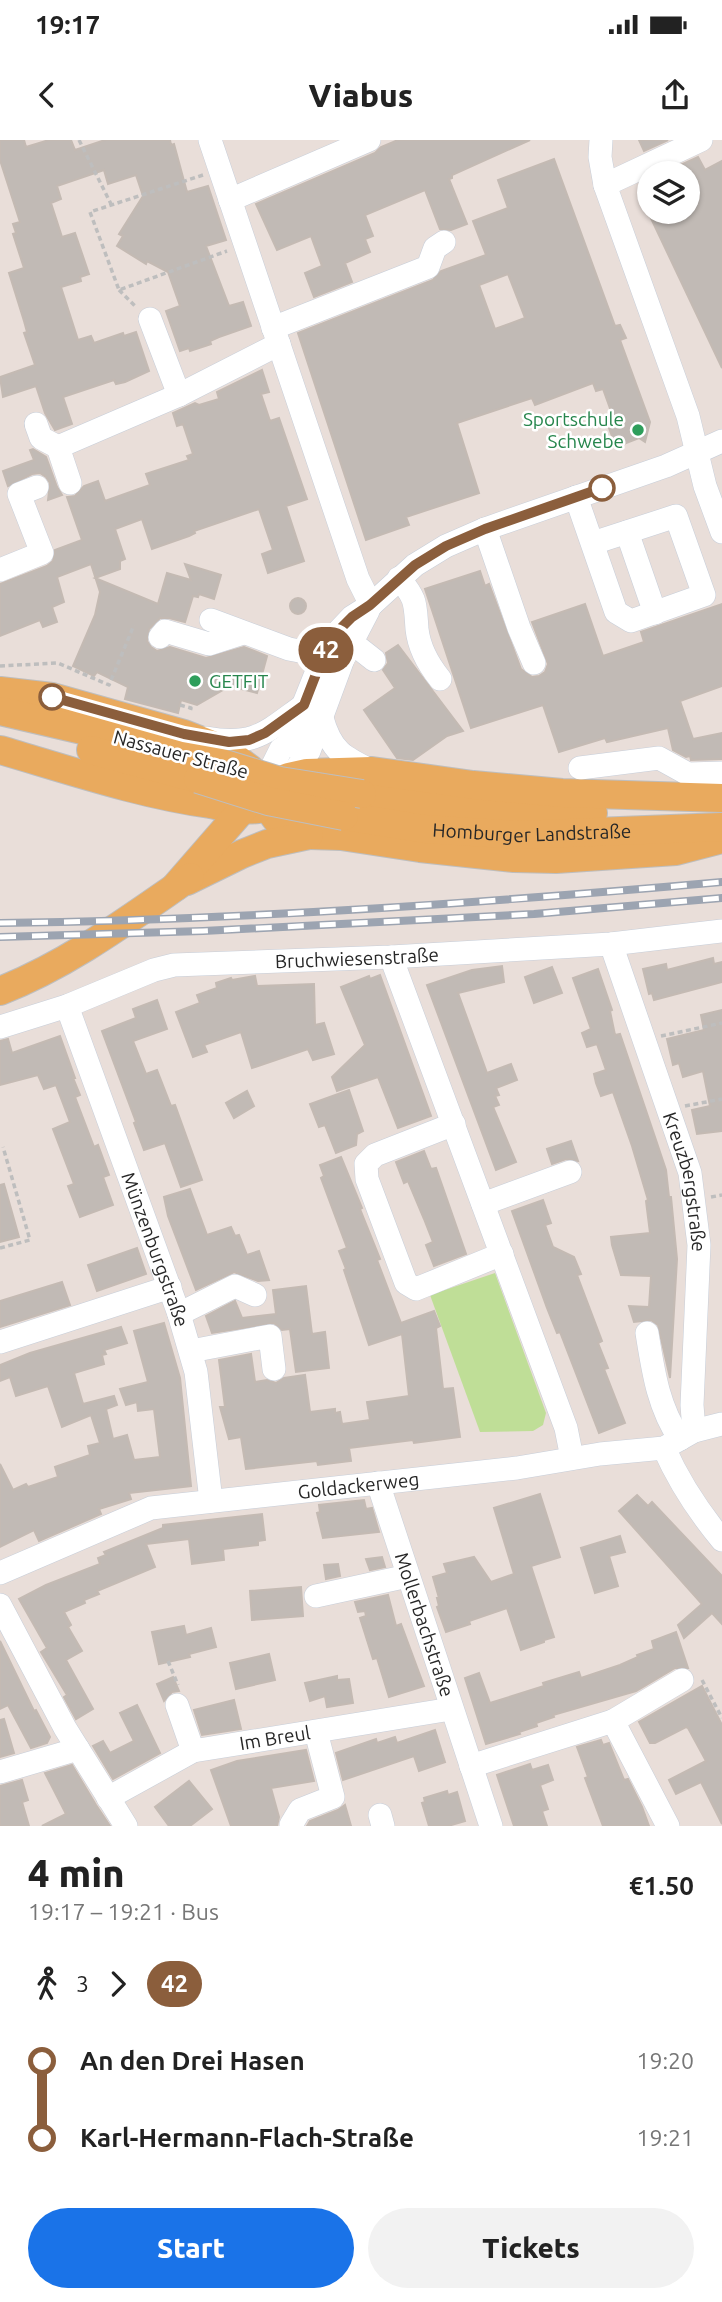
<!DOCTYPE html>
<meta charset="utf-8">
<style>
:root{--surface:#fff;--page:#f2f2f2;--text:#222;--muted:#767676;--accent:#1a73e8}
body{margin:0;font-family:Ubuntu,sans-serif;background:var(--page);color:var(--text);height:100vh;display:flex;flex-direction:column;font-size:26px;white-space:nowrap}
*{box-sizing:border-box;margin:0}
p{font-size:23px;color:var(--muted)}
.icon{flex:none;width:38px;height:38px;fill:none;stroke:currentColor;stroke-width:2;stroke-linecap:round;stroke-linejoin:round}
.map{position:relative;height:1686px;overflow:hidden}
.side{display:flex;flex-direction:column;background:var(--surface);flex:1}
.side>*{flex:none}
.badge{padding:0 14px;border-radius:23px;font-size:24px;line-height:46px}
.buttons{position:absolute;left:637px;top:21px;display:grid;gap:14px}
.buttons a{display:grid;place-items:center;width:63px;height:63px;border-radius:50%;background:var(--surface);box-shadow:0 2px 5px #0004;font-size:35px}
.map>.badge{position:absolute;translate:-50% -50%;box-shadow:0 0 0 4px #fff}
.legs{display:flex;align-items:center;gap:10px;height:77px;padding:0 28px;font-size:23px}
.legs p{margin-inline-start:auto}
.head{display:flex;align-items:center;justify-content:space-between;height:119px;padding:0 28px}
h1{font-size:38px;font-weight:800;line-height:52px}
.cta{display:flex;gap:14px;margin-top:auto;padding:14px 28px}
.cta a{flex:1;height:80px;border-radius:42px;background:var(--accent);color:#fff;font-size:28px;font-weight:800;line-height:80px;text-align:center}
.cta a+a{background:var(--page);color:var(--text)}
ul{padding:0 28px;list-style:none}
li{display:flex;align-items:center;gap:24px;height:77px;font-size:26px}
li i{display:grid;place-items:center;width:10px;height:100%;margin:0 9px;background:currentColor}
li i::after{content:'';width:18px;height:18px;margin:-9px;border:5px solid;border-radius:50%;background:var(--surface)}
li p{margin-inline-start:auto}
li:first-child i{background:linear-gradient(#0000 50%,currentColor 0)}
li:last-child i{background:linear-gradient(currentColor 50%,#0000 0)}
.status{display:flex;justify-content:space-between;align-items:center;height:49px;padding:0 35px;background:var(--surface);direction:ltr}
.status svg{height:19px;fill:currentColor}
header{display:flex;justify-content:space-between;align-items:center;height:91px;padding:0 28px;background:var(--surface);font-size:32px;font-weight:800}
.map>svg:first-child{display:block}
.green{fill:#bfde97}
.building{fill:#c1bab5;stroke:#c4bab3;stroke-width:2;fill-rule:evenodd}
.lines{fill:none;stroke-linecap:round;stroke-linejoin:round}
.minor-casing{stroke:#c7ced9;stroke-width:24}
.major-casing{stroke:#bebebe;stroke-width:30}
.path{stroke:#bebebe;stroke-width:3.5;stroke-dasharray:5 3.5;stroke-linecap:butt}
.minor{stroke:#fff;stroke-width:23}
.major{stroke:#e9aa5e;stroke-width:28}
.rail-casing{stroke:#9ca4b1;stroke-width:8}
.rail{stroke:#fff;stroke-width:5;stroke-dasharray:16;stroke-linecap:butt}
.major-bridge-casing{stroke:#bebebe;stroke-width:30;stroke-linecap:butt}
.major-bridge{stroke:#e9aa5e;stroke-width:28}
.line-1-casing{stroke:#fff;stroke-width:16}
.line-1{stroke:#8b5e3c;stroke-width:10}
.leisure-dot{fill:#2e9e5b;stroke:#fff;stroke-width:2.5}
.stop-1-dot{fill:#fff;stroke:#8b5e3c;stroke-width:3.5}
.labels{text-anchor:middle;dominant-baseline:central;stroke-width:5;stroke-linejoin:round;paint-order:stroke}
.leisure-label{font-size:19px;fill:#27864d;stroke:#fff;text-anchor:end}
.street-label{font-size:19px;fill:#272727;stroke:#fff}
</style>
<div class="status"><b>19:17</b><svg viewBox="0 0 49 12"><path d="M0 12V9h3v3zM5 12V6h3v6zM10 12V3h3v9zM15 12V0h3v12zM26 1h20v11H26zM47 4h2v5h-2z"/></svg></div>
<header><svg class="icon" aria-label="back" viewBox="0 0 24 24"><path d="M15 5l-7 7 7 7"/></svg>Viabus<svg class="icon" aria-label="share" viewBox="0 0 24 24"><path d="M12 15V3M7 8l5-5 5 5M5 13v7h14v-7"/></svg></header>
<div class="map">
<svg width="722" height="1686" viewBox="0 0 722 1686">
<rect width="100%" height="100%" fill="#e9ded9"/>
<!-- green -->
<polygon class="green" points="495,1133 546,1273 543,1285 533,1291 480,1292 430,1155"/>
<!-- building -->
<g class="building">
<polygon points="0,0 24,0 26,7 49,0 71,0 75,10 105,0 170,0 171,5 174,4 187,52 208,46 226,100 206,106 229,166 243,162 251,186 219,197 210,201 211,204 190,211 189,208 180,211 166,171 180,166 168,132 147,121 146,124 117,106 123,96 119,94 143,56 136,35 108,44 104,30 57,46 61,59 51,63 62,97 75,93 89,134 80,137 81,141 61,147 78,200 91,196 94,203 123,193 124,196 136,192 149,231 125,242 116,244 114,240 63,257 72,284 55,290 45,273 36,246 3,257 0,237 35,225 24,193 27,192 24,181 9,133 24,128 13,94 16,93 13,84 20,82 0,20"/>
<polygon points="398,0 530,0 452,35 452,38 449,39 467,84 451,90 440,89 425,50 365,75 373,96 365,99 370,112 345,123 352,142 314,157 305,133 322,126 311,96 277,110 256,64 375,13 381,7"/>
<polygon points="639,0 668,0 644,11"/>
<polygon points="698,17 705,30 722,21 722,228 648,72 688,72 688,33 663,33"/>
<path d="M 554,19 L 615,186 L 620,185 L 626,198 L 620,200 L 650,282 L 645,302 L 639,298 L 616,307 L 609,288 L 616,285 L 603,249 L 596,251 L 593,243 L 535,265 L 532,258 L 457,283 L 479,353 L 406,377 L 409,385 L 366,400 L 298,193 L 433,140 L 441,131 L 486,115 L 473,81 L 508,68 L 498,40 ZM 508,134 L 525,178 L 495,189 L 479,145 Z"/>
<polygon points="262,230 269,252 261,254 270,281 279,278 307,359 286,366 304,421 268,433 262,414 273,410 259,369 194,391 195,393 189,396 152,409 142,379 115,389 125,419 120,421 120,429 95,438 158,464 167,433 191,440 185,424 221,435 214,459 199,454 198,457 193,456 185,482 169,478 160,478 149,489 147,501 151,507 157,511 170,507 206,518 244,507 267,516 257,553 230,546 197,565 181,560 178,573 125,559 128,547 97,532 94,536 73,526 95,475 100,452 91,424 57,437 64,462 52,467 57,482 43,487 40,480 0,496 0,444 47,426 53,421 55,410 82,400 67,357 75,356 84,346 98,341 105,361 150,345 146,334 189,320 187,316 193,314 183,284 177,286 173,273 195,263 199,265 219,259 217,252"/>
<polygon points="33,309 46,317 57,347 62,355 48,360 50,343 46,337 40,333 32,334 8,346 3,331 34,320 30,310"/>
<polygon points="480,431 485,446 489,444 521,529 532,537 539,536 545,532 548,524 532,482 585,464 603,516 644,502 641,492 722,464 722,546 680,561 693,599 722,593 722,619 691,620 690,616 686,617 673,610 668,588 607,602 605,598 559,612 543,565 471,588 425,449"/>
<circle cx="298" cy="466" r="8"/>
<polygon points="398,505 463,591 447,596 413,620 397,618 364,570 395,548 383,530 388,523 386,513"/>
<polygon points="713,818 714,824 722,822 722,842 654,860 652,853 649,854 643,829 666,824 667,830"/>
<polygon points="502,826 504,842 458,853 487,933 511,924 517,940 496,948 499,955 495,956 499,965 493,967 516,1022 496,1030 427,845 472,830"/>
<polygon points="552,827 562,853 534,863 525,837"/>
<polygon points="598,829 612,870 610,871 615,895 620,894 656,1000 666,1030 669,1057 671,1057 677,1119 670,1238 658,1185 651,1180 634,1182 629,1166 649,1167 651,1136 621,1135 612,1105 611,1097 650,1093 646,1061 648,1060 632,1006 613,952 601,956 596,943 594,934 606,930 597,904 587,907 582,893 591,889 573,838"/>
<polygon points="380,835 431,976 398,988 378,937 337,951 332,937 365,905 341,847 369,836 370,839"/>
<polygon points="255,836 257,846 314,844 315,885 324,883 334,914 313,920 308,909 252,928 241,892 204,905 207,912 193,917 176,872 200,863 197,855 217,848 216,843 231,838 232,840"/>
<polygon points="157,860 167,889 133,901 146,934 157,930 171,966 175,965 202,1040 181,1047 165,1003 144,1010 134,983 136,982 102,891 136,878 133,869"/>
<polygon points="722,870 722,991 697,994 692,970 710,966 703,931 683,937 679,923 673,925 667,899 704,890 701,875"/>
<polygon points="60,896 75,938 73,938 80,955 75,957 94,1007 98,1005 109,1035 103,1037 113,1065 80,1077 68,1046 74,1044 53,989 70,982 56,945 44,949 38,935 0,945 0,901 8,899 12,913"/>
<polygon points="349,950 363,991 357,994 356,1005 336,1013 325,985 319,987 310,964"/>
<polygon points="247,951 254,966 234,978 226,963"/>
<polygon points="571,1001 578,1021 566,1019 552,1024 547,1009"/>
<polygon points="424,1011 431,1029 436,1028 466,1114 434,1126 426,1105 433,1102 424,1079 408,1041 404,1043 396,1022"/>
<polygon points="341,1017 362,1068 360,1069 380,1119 377,1120 401,1183 434,1171 440,1186 436,1188 443,1249 453,1248 460,1297 414,1303 413,1300 349,1308 351,1321 318,1325 317,1321 246,1329 241,1297 229,1299 220,1267 225,1267 219,1220 251,1214 255,1242 267,1240 276,1243 284,1238 305,1235 310,1272 335,1269 335,1273 340,1272 342,1284 370,1280 367,1262 409,1256 402,1194 369,1205 344,1130 346,1129 339,1111 347,1108 321,1038 324,1036 320,1025"/>
<polygon points="4,1044 19,1097 0,1102 0,1045"/>
<polygon points="190,1049 207,1095 231,1087 235,1096 239,1095 247,1115 259,1111 269,1140 258,1141 234,1132 196,1150 168,1076 164,1057"/>
<polygon points="543,1060 551,1083 545,1085 553,1107 574,1117 581,1134 577,1135 602,1201 598,1203 608,1228 604,1229 625,1283 599,1293 560,1192 557,1193 547,1168 512,1071"/>
<polygon points="137,1108 146,1134 97,1151 88,1125"/>
<polygon points="62,1142 70,1165 0,1187 0,1161"/>
<polygon points="306,1146 312,1194 325,1192 329,1228 296,1232 290,1189 282,1190 274,1183 212,1193 206,1176 235,1161 242,1178 276,1174 273,1150"/>
<polygon points="164,1183 180,1238 191,1346 129,1353 131,1359 99,1369 101,1374 39,1401 34,1390 0,1407 0,1324 13,1350 26,1344 28,1347 58,1337 55,1327 90,1315 88,1306 100,1303 91,1275 62,1287 48,1246 16,1256 10,1237 0,1241 0,1225 30,1213 121,1187 127,1203 104,1210 106,1214 102,1215 104,1224 74,1233 83,1264 114,1256 117,1265 106,1269 113,1299 127,1295 134,1320 160,1317 154,1269 138,1271 137,1262 126,1265 120,1249 148,1242 134,1191"/>
<polygon points="540,1354 560,1417 531,1426 554,1497 544,1500 544,1502 521,1510 507,1468 469,1481 470,1484 446,1492 437,1467 439,1466 437,1458 439,1458 433,1437 447,1433 444,1424 474,1417 491,1442 514,1434 494,1368"/>
<polygon points="637,1355 648,1366 652,1362 722,1436 722,1484 712,1473 684,1498 678,1485 702,1464 619,1371"/>
<polygon points="364,1360 366,1369 372,1368 379,1392 323,1398 317,1373 320,1372 319,1365"/>
<polygon points="262,1374 265,1400 258,1401 258,1405 223,1409 224,1420 192,1424 189,1399 146,1404 155,1427 97,1451 99,1454 84,1460 85,1463 64,1472 71,1485 68,1487 82,1511 66,1520 93,1569 76,1579 64,1557 67,1555 41,1512 47,1508 19,1459 46,1445 100,1424 98,1418 106,1415 104,1412 163,1388 163,1385"/>
<polygon points="620,1396 625,1412 609,1416 618,1446 595,1453 581,1408"/>
<polygon points="382,1417 385,1427 370,1430 366,1419"/>
<polygon points="338,1424 340,1436 326,1439 324,1425"/>
<polygon points="301,1447 303,1476 252,1480 250,1451"/>
<polygon points="388,1455 396,1486 401,1484 424,1546 389,1557 377,1518 373,1519 360,1478 366,1476 365,1471 358,1472 355,1462"/>
<polygon points="184,1486 186,1495 211,1488 216,1507 189,1514 190,1517 159,1524 152,1492"/>
<polygon points="676,1492 688,1528 675,1528 636,1551 553,1575 554,1577 536,1583 537,1586 519,1592 520,1594 486,1604 465,1538 479,1533 490,1563 544,1546 543,1543 579,1532 581,1538 620,1525 638,1517 637,1515 654,1509 652,1501"/>
<polygon points="0,1501 34,1571 36,1570 50,1597 47,1603 31,1608 8,1565 0,1569"/>
<polygon points="269,1514 275,1540 236,1549 230,1523"/>
<polygon points="337,1536 337,1540 349,1539 353,1563 327,1567 325,1556 310,1561 305,1543"/>
<polygon points="173,1537 179,1551 172,1552 164,1561 157,1544"/>
<polygon points="702,1546 722,1585 722,1684 701,1642 676,1654 669,1640 706,1621 688,1588 686,1587 655,1603 650,1603 639,1582"/>
<polygon points="234,1560 241,1589 202,1595 194,1570"/>
<polygon points="137,1565 160,1613 113,1639 93,1606 103,1601 110,1613 134,1601 120,1573"/>
<polygon points="4,1579 14,1613 0,1617 0,1580"/>
<polygon points="435,1590 445,1622 419,1631 414,1616 343,1640 336,1613 376,1599 377,1603 395,1597 397,1603"/>
<polygon points="601,1600 603,1605 609,1603 624,1640 628,1639 642,1667 649,1686 603,1686 585,1638 588,1637 577,1607"/>
<polygon points="306,1610 314,1641 271,1648 279,1677 277,1686 231,1686 211,1630 237,1621"/>
<polygon points="530,1624 532,1630 548,1625 553,1640 540,1645 548,1669 542,1671 547,1686 514,1686 497,1635"/>
<polygon points="72,1625 96,1665 110,1686 42,1686 66,1674 45,1633"/>
<polygon points="22,1640 28,1660 22,1662 29,1686 0,1686 0,1646"/>
<polygon points="189,1641 212,1669 190,1686 169,1686 155,1667"/>
<polygon points="447,1651 448,1655 457,1652 465,1681 448,1686 429,1686 422,1663 425,1662 424,1658"/>
<polygon points="345,1665 351,1686 307,1686 310,1681 338,1670"/>
</g>
<g class="lines">
<defs>
<g id="minor">
<polyline points="210,0 358,439 371,465"/>
<polyline points="601,0 600,17 605,45 688,276 705,346 722,392"/>
<polyline points="605,45 701,0"/>
<polyline points="230,60 369,0"/>
<polyline points="150,179 179,255"/>
<polyline points="273,188 428,127 435,108 444,102"/>
<polyline points="36,284 41,298 58,307"/>
<polyline points="70,343 58,307 179,255 279,204"/>
<polyline points="576,357 616,472 631,481 704,455 676,376 593,403"/>
<polyline points="485,389 519,488 534,523"/>
<polyline points="627,392 655,473"/>
<polyline points="0,430 42,413 19,354 37,347"/>
<path d="M 399,438 C 417,460 415,463 417,489 C 419,508 428,524 440,539"/>
<polyline points="211,480 289,509 336,518"/>
<polyline points="160,497 165,491 209,504 243,493"/>
<polyline points="336,498 360,509 374,520"/>
<path d="M 322,578 C 331,611 343,617 372,631"/>
<path d="M 206,598 C 255,607 266,592 304,565"/>
<polyline points="580,628 659,618 688,634 722,633"/>
<polyline points="285,644 309,611 343,519 368,471"/>
<polyline points="262,647 281,609 287,606 323,516 333,497 352,477 371,465 415,425 446,406 485,389 666,326 722,301"/>
<path id="s1" d="M 611,804 L 690,1033 L 699,1105 L 692,1265 L 694,1291"/>
<polyline points="391,817 566,1288 572,1318"/>
<path id="s2" d="M 67,866 L 179,1174 L 196,1232 L 211,1361"/>
<path id="s3" d="M 0,887 L 67,866 L 154,830 L 174,825 L 391,817 L 611,804 L 722,791"/>
<polyline points="454,984 375,1015 366,1024 367,1039 406,1143 416,1149 502,1114"/>
<polyline points="483,1064 570,1032"/>
<polyline points="179,1174 235,1146 255,1155"/>
<path d="M 647,1193 C 653,1230 658,1267 680,1299"/>
<polyline points="0,1202 170,1147"/>
<polyline points="191,1211 270,1196 274,1229"/>
<path d="M 664,1308 C 679,1342 698,1371 722,1400"/>
<path id="s4" d="M 378,1343 L 491,1686"/>
<path id="s5" d="M 0,1433 L 151,1368 L 517,1328 L 600,1314 L 664,1308 L 694,1291 L 722,1284"/>
<polyline points="316,1456 408,1436"/>
<polyline points="0,1465 65,1588 126,1686"/>
<polyline points="177,1565 193,1611"/>
<polyline points="613,1581 682,1540"/>
<polyline points="471,1626 613,1581 668,1686"/>
<polyline points="0,1632 78,1609"/>
<path id="s6" d="M 108,1658 L 193,1611 L 451,1569"/>
<polyline points="380,1675 383,1686"/>
<polyline points="291,1685 300,1670 333,1657 316,1592"/>
</g>
<g id="major">
<polyline points="0,551 52,557 184,594 225,610 250,629 262,647 268,668 279,683 309,695 341,696 420,708 514,718 556,719 676,711 722,699"/>
<polyline points="0,571 190,615"/>
<path d="M 0,610 C 69,630 139,654 210,664 C 226,667 241,671 258,669"/>
<polyline points="91,610 198,639"/>
<path d="M 362,654 C 439,665 516,676 593,673"/>
<path id="s7" d="M 344,676 L 425,689 L 518,695 L 722,687"/>
<polyline points="187,741 242,714 267,704 309,695"/>
<polyline points="175,747 262,647 289,637 307,633 372,631 473,645 562,653 722,658"/>
<path d="M 0,851 C 69,824 129,779 190,737"/>
</g>
</defs>
<!-- minor casing -->
<use href="#minor" class="minor-casing"/>
<!-- major casing -->
<use href="#major" class="major-casing"/>
<!-- path -->
<g class="path">
<polyline points="79,0 111,64"/>
<polyline points="203,35 90,72 119,150 227,111"/>
<polyline points="119,150 135,166"/>
<polyline points="0,526 58,523 109,545 134,485"/>
<polyline points="180,565 191,568 190,572"/>
<polyline points="661,896 722,883"/>
<polyline points="685,966 722,959"/>
<polyline points="711,1057 722,1055"/>
<polyline points="0,1108 30,1100 3,1007"/>
<polyline points="168,1521 178,1545"/>
<polyline points="702,1540 722,1578"/>
</g>
<!-- minor -->
<use href="#minor" class="minor"/>
<!-- major -->
<use href="#major" class="major"/>
<defs>
<g id="rail">
<path d="M 0,783 C 241,780 482,763 722,742"/>
<polyline points="0,797 203,791 534,774 722,758"/>
</g>
</defs>
<!-- rail casing -->
<use href="#rail" class="rail-casing"/>
<!-- rail -->
<use href="#rail" class="rail"/>
<defs>
<g id="major-bridge">
<polyline points="209,619 280,641 362,654"/>
<polyline points="198,639 268,661 344,676"/>
</g>
</defs>
<!-- major-bridge casing -->
<use href="#major-bridge" class="major-bridge-casing"/>
<!-- major-bridge -->
<use href="#major-bridge" class="major-bridge"/>
</g>
<g class="lines">
<defs>
<polyline id="line-1" points="52,557 184,594 229,602 249,600 265,593 304,565 323,516 333,496 352,477 370,465 415,425 446,406 485,389 602,348"/>
</defs>
<!-- line-1 casing -->
<use href="#line-1" class="line-1-casing"/>
<!-- line-1 -->
<use href="#line-1" class="line-1"/>
</g>
<!-- markers -->
<g class="leisure-dot">
<circle cx="638" cy="290" r="7"/>
<circle cx="195" cy="541" r="7"/>
</g>
<g class="stop-1-dot">
<circle cx="602" cy="348" r="12"/>
<circle cx="52" cy="557" r="12"/>
</g>
<g class="labels">
<!-- leisure labels -->
<g class="leisure-label">
<text x="624" y="279">Sportschule<tspan x="624" dy="22">Schwebe</tspan></text>
<text x="209" y="541" text-anchor="start">GETFIT</text>
</g>
<!-- street labels -->
<g class="street-label">
<text transform="translate(181 614) rotate(15)">Nassauer Straße</text>
<text stroke="none"><textPath href="#s7" startOffset="189">Homburger Landstraße</textPath></text>
<text stroke="none"><textPath href="#s3" startOffset="368">Bruchwiesenstraße</textPath></text>
<text stroke="none"><textPath href="#s1" startOffset="250">Kreuzbergstraße</textPath></text>
<text stroke="none"><textPath href="#s2" startOffset="259">Münzenburgstraße</textPath></text>
<text stroke="none"><textPath href="#s5" startOffset="373">Goldackerweg</textPath></text>
<text stroke="none"><textPath href="#s4" startOffset="149">Mollerbachstraße</textPath></text>
<text stroke="none"><textPath href="#s6" startOffset="180">Im Breul</textPath></text>
</g>
</g>
</svg>
<div class="buttons">
<a><svg class="icon" aria-label="layers" viewBox="0 0 24 24"><path d="M12 4l9 5-9 5-9-5zM3 14l9 5 9-5"/></svg></a>
</div>
<b class="badge" style="left:326px;top:510px;background:#8b5e3c;color:#fff">42</b>
</div>
<section class="side">
<div class="head"><div><h1>4 min</h1><p>19:17 – 19:21 · Bus</p></div><b>€1.50</b></div>
<div class="legs"><svg class="icon" aria-label="walk" viewBox="0 0 24 24"><circle cx="13" cy="4" r="2"/><path d="M13 8l-2 6 4 7M11 14l-3 7M7 12l3-4h3l4 4"/></svg>3<svg class="icon" aria-label="forward" viewBox="0 0 24 24"><path d="M9 5l7 7-7 7"/></svg><b class="badge" style="background:#8b5e3c;color:#fff">42</b></div>
<ul>
<li><i style="color:#8b5e3c"></i><b>An den Drei Hasen</b><p>19:20</p></li>
<li><i style="color:#8b5e3c"></i><b>Karl-Hermann-Flach-Straße</b><p>19:21</p></li>
</ul>
<div class="cta"><a>Start</a><a>Tickets</a></div>
</section>
